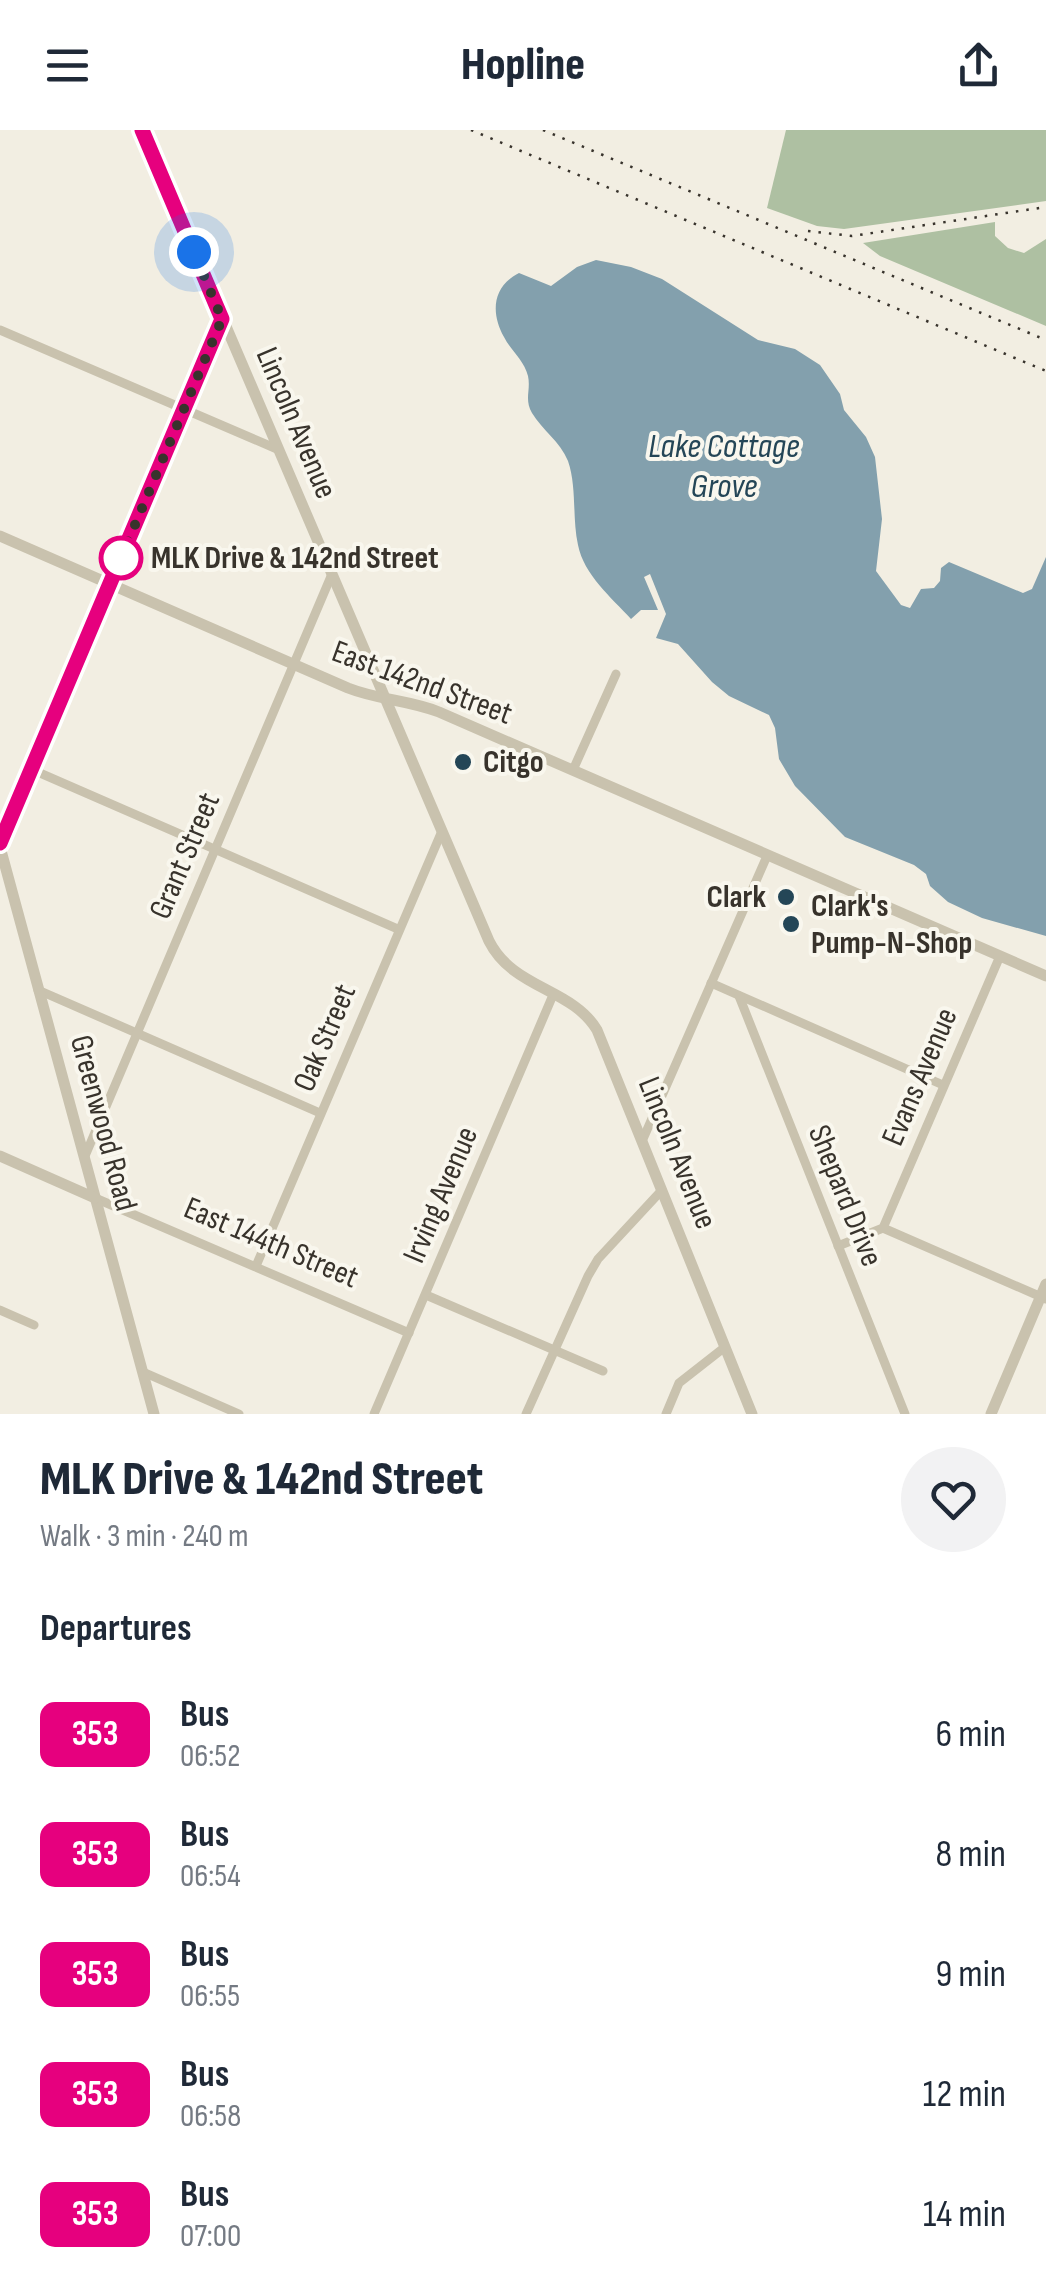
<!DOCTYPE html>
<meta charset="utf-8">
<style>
:root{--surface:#fff;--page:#f2f2f3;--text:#1f2937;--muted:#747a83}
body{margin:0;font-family:"Sofia Sans Condensed",sans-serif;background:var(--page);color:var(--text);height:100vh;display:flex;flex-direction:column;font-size:38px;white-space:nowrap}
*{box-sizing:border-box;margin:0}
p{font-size:32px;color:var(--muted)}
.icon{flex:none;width:55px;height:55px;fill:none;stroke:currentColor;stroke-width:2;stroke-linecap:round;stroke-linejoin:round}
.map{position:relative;height:1284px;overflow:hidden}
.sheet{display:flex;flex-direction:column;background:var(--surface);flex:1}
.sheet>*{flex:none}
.badge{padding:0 20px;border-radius:15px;font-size:35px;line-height:65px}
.you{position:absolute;width:50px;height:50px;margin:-25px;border:8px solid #fff;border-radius:50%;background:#1a73e8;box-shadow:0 0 0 15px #1a73e833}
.map>.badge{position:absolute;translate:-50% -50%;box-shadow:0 0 0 5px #fff}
h2{padding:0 40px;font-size:38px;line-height:90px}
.round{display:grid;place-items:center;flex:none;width:105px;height:105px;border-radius:52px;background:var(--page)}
.head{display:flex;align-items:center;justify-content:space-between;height:170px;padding:0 40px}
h1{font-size:48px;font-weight:800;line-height:75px}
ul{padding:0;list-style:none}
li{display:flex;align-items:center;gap:30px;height:120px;padding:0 40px}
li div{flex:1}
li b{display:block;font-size:38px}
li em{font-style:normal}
li .badge{min-width:110px;font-weight:700;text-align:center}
header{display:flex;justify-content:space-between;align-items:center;height:130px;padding:0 40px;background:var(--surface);font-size:45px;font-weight:800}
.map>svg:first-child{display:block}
.green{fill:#aec0a2}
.water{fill:#83a0ad}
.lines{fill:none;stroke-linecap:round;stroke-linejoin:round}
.minor{stroke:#c9c2ae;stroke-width:9}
.tertiary{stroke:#c9c2ae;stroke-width:11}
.rail{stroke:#38332c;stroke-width:2.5;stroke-dasharray:2.5 8;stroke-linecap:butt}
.line-casing{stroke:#fff;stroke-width:22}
.line{stroke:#e6007e;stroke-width:15}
.walk{stroke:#38332c;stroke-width:10;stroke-dasharray:0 18}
.stop-dot{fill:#fff;stroke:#e6007e;stroke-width:5}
.poi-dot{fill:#244657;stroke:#f9f7ee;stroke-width:4}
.labels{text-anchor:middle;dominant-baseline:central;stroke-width:8;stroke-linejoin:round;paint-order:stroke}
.street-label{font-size:32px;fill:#38332c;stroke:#f9f7ee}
.stop-label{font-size:32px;font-weight:bold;fill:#38332c;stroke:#f9f7ee;text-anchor:start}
.poi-label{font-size:32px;font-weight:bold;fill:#38332c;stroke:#f9f7ee;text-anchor:start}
.water-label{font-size:35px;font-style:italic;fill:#244657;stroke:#f9f7ee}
</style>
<header><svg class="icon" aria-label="menu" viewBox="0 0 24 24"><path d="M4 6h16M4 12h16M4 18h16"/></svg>Hopline<svg class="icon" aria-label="share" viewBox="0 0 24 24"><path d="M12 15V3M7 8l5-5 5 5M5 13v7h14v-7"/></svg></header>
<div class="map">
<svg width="1046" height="1284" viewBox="0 0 1046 1284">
<rect width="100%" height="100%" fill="#f2eee2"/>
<!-- green -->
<g class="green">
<polygon points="786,0 1046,0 1046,71 844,99 817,96 767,78"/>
<polygon points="995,92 995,106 1008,118 1024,123 1046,109 1046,196 880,126 863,113"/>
</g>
<!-- water -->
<path class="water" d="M 596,130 L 631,137 L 662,149 L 758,210 L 795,219 L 820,235 L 840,264 L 844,280 L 866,307 L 875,327 L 882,389 L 876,441 L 901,475 L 910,478 L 921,459 L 934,458 L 940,451 L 941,438 L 949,432 L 1023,463 L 1032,459 L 1046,427 L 1046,806 L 982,788 L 948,772 L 930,756 L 926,744 L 914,735 L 845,707 L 795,656 L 779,629 L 775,598 L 769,585 L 729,566 L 712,552 L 678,514 L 656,508 L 666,484 L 650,444 L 644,447 L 658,480 L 641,480 L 631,489 C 611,467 584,445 578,415 C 572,388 577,357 568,331 C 560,311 542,300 532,283 C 524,269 531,260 528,246 C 524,230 511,221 504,207 C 490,182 493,156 519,143 L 551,156 L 577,137 Z"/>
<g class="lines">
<!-- minor -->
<g class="minor">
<polyline points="0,200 277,319"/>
<polyline points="31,639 398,799"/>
<polyline points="573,640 616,544"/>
<polyline points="711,853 943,955"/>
<polyline points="38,860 320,983"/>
<polyline points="739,866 905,1284"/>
<polyline points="643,1009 767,726"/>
<polyline points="85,1026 332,444"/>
<polyline points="95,1068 409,1203"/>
<polyline points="883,1098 1046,1169"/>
<polyline points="838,1116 883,1098 1000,826"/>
<polyline points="256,1136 442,701"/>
<polyline points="426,1165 603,1241"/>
<polyline points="0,1180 34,1195"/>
<polyline points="143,1242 239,1284"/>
<polyline points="374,1284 553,865"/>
<polyline points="526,1284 588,1146 598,1129 662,1060"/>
<polyline points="666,1284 679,1253 725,1217"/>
</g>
<!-- tertiary -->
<g class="tertiary">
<path d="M 142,0 L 489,811 C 513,859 572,858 597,900 L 752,1284"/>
<path d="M 0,406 L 348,558 C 378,570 409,570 439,582 L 1046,846"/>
<polyline points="0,713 221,189"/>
<polyline points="0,717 154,1284"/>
<polyline points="0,1026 95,1068"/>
<polyline points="991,1284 1046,1154"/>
</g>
<!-- rail -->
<g class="rail">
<polyline points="471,0 1046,241"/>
<polyline points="543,0 1046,210"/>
<polyline points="808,101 852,106 1046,77"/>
</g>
</g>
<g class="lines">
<defs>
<polyline id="line" points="0,713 222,189 142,0"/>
</defs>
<!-- line casing -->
<use href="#line" class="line-casing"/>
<!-- line -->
<use href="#line" class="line"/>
<!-- walk -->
<polyline class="walk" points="121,428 222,189 194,122"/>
</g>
<!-- markers -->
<circle class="stop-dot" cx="121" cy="428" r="20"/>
<g class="poi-dot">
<circle cx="463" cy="632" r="10"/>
<circle cx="786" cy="767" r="10"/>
<circle cx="791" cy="794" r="10"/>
</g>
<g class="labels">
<!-- street labels -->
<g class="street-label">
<text transform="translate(296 293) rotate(67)">Lincoln Avenue</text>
<text transform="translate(422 553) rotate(20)">East 142nd Street</text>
<text transform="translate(185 726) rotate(-67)">Grant Street</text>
<text transform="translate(325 908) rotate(-67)">Oak Street</text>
<text transform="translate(920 947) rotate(-67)">Evans Avenue</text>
<text transform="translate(103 993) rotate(75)">Greenwood Road</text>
<text transform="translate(677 1023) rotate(68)">Lincoln Avenue</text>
<text transform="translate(441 1065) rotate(-67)">Irving Avenue</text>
<text transform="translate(845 1066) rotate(68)">Shepard Drive</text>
<text transform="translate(271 1113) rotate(23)">East 144th Street</text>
</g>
<!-- stop labels -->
<g class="stop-label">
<text x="151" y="428">MLK Drive &amp; 142nd Street</text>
</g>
<!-- poi labels -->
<g class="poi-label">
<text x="483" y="632">Citgo</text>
<text x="766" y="767" text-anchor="end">Clark</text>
<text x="811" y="776">Clark's<tspan x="811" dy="37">Pump-N-Shop</tspan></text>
</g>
<!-- water labels -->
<g class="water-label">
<text x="724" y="316">Lake Cottage<tspan x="724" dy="40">Grove</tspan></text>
</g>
</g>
</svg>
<div class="you" style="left:194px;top:122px"></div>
</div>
<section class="sheet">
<div class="head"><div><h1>MLK Drive &amp; 142nd Street</h1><p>Walk · 3 min · 240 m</p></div><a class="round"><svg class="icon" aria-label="heart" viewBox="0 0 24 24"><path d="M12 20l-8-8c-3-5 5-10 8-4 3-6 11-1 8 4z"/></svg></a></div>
<h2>Departures</h2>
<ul>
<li><span class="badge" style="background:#e6007e;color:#fff">353</span><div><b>Bus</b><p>06:52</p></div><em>6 min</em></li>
<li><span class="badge" style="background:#e6007e;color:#fff">353</span><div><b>Bus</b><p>06:54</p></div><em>8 min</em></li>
<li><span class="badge" style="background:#e6007e;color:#fff">353</span><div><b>Bus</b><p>06:55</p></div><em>9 min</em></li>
<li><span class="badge" style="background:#e6007e;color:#fff">353</span><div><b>Bus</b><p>06:58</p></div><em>12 min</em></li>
<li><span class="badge" style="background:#e6007e;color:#fff">353</span><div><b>Bus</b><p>07:00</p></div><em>14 min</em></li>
</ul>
</section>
